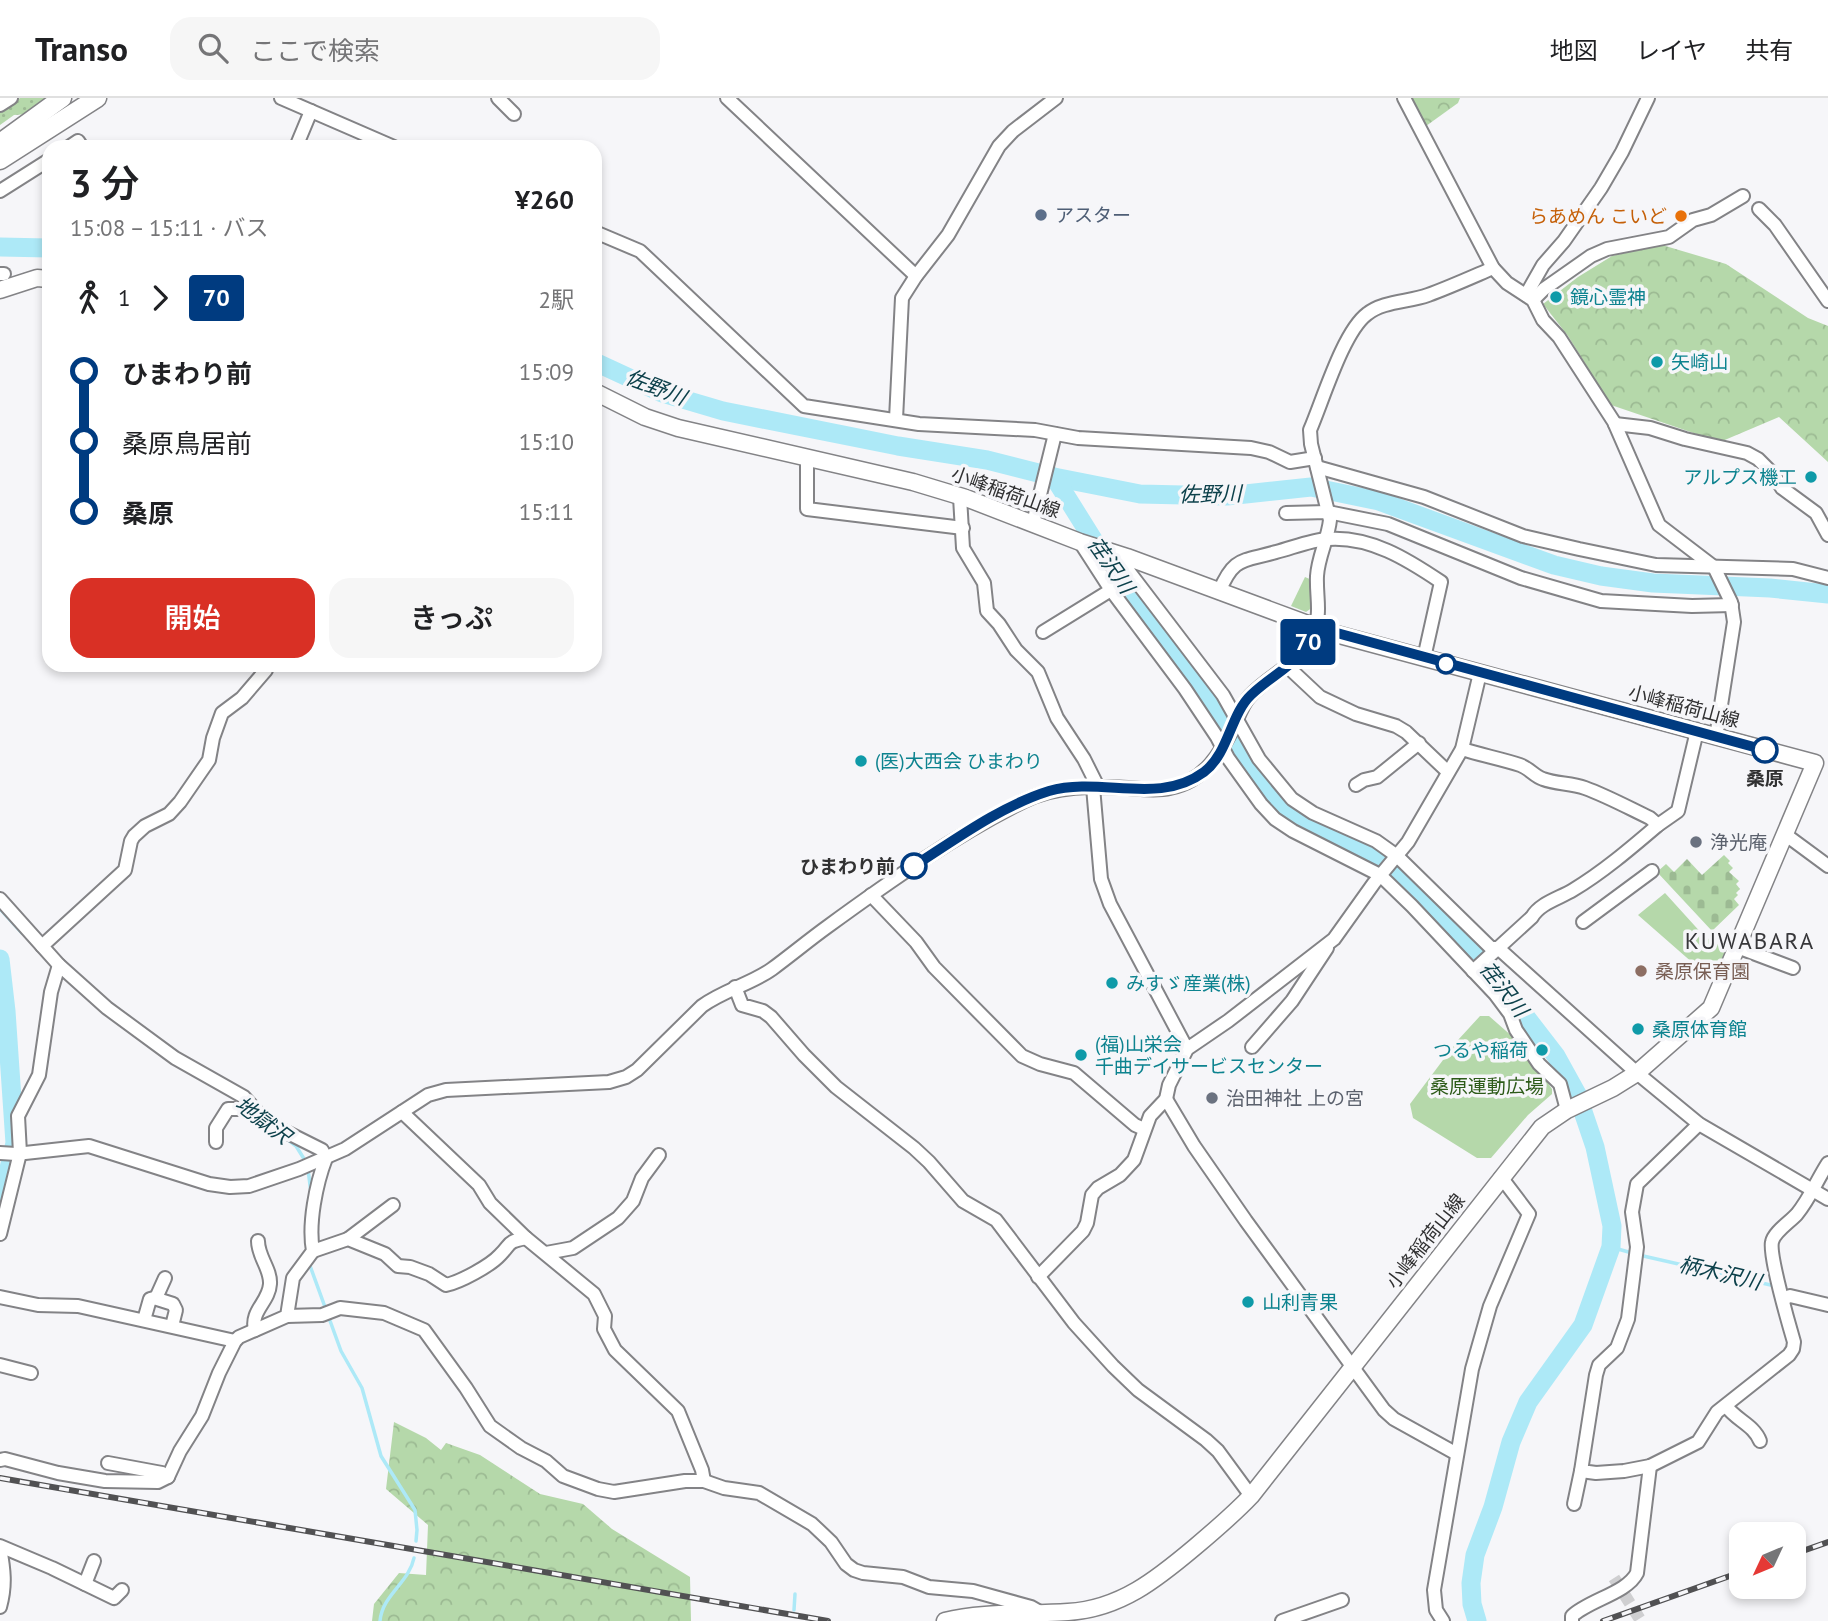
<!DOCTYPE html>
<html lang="ja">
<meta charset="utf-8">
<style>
:root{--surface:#fff;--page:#f6f6f6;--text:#202124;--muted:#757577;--line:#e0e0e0;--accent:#d93025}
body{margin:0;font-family:"PT Sans","Noto Sans JP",sans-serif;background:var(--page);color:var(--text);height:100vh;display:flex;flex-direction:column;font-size:26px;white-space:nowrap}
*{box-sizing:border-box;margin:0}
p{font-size:23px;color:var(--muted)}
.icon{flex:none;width:38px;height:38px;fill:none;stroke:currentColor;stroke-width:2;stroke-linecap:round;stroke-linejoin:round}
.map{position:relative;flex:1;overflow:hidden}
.sheet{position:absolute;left:42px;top:42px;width:560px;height:532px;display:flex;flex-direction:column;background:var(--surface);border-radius:21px;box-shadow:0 4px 10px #0003}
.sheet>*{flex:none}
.badge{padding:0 14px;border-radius:5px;font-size:24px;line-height:46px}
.needle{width:46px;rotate:226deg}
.buttons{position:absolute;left:1729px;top:1424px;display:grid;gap:14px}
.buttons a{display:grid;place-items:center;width:77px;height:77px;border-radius:14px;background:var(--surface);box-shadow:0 4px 10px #0003;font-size:35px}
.map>.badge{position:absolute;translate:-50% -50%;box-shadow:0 0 0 4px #fff}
.legs{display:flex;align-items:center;gap:10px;height:77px;padding:0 28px;font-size:23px}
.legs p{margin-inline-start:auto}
.headline{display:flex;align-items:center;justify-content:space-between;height:119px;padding:0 28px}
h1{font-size:38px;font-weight:600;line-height:52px}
.button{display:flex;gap:14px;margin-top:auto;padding:14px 28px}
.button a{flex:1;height:80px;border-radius:21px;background:var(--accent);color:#fff;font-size:28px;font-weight:600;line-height:80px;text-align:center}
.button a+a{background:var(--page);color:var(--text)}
ul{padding:0 28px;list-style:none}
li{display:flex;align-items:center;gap:24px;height:70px;font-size:26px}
li i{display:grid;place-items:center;width:10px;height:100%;margin:0 9px;background:currentColor}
li i::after{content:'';width:18px;height:18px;margin:-9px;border:5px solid;border-radius:50%;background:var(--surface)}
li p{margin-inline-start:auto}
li:first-child i{background:linear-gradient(#0000 50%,currentColor 0)}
li:last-child i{background:linear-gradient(currentColor 50%,#0000 0)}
header{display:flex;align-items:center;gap:42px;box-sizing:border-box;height:98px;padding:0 35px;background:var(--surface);border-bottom:2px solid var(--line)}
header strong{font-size:33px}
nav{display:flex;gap:38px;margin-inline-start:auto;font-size:24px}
.search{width:490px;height:63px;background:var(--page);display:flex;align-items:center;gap:18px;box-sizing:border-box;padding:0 24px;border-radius:21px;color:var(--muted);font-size:26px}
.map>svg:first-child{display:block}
.grass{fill:url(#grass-dots)}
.forest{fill:url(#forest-crowns)}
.cemetery{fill:url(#cemetery-stones)}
.park{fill:#b5d8aa}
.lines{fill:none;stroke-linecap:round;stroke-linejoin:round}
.stream{stroke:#ade9f7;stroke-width:3.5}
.river{stroke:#ade9f7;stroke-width:19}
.minor-tunnel{stroke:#cfcfd1;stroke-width:12;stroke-dasharray:12 6;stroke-linecap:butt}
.minor-casing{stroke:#838386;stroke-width:16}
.major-casing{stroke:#838386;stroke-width:19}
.highway-casing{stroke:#838386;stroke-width:21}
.minor{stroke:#fff;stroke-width:12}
.major{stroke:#fff;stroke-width:16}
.highway{stroke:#fff;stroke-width:18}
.rail-casing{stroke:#515153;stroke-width:6}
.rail{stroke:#f6f6f9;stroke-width:3.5;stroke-dasharray:10;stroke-linecap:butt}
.line-1-casing{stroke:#fff;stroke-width:16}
.line-1{stroke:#003b80;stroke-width:10}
.service-dot{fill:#5c6f8a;stroke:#f6f6f9;stroke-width:2.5}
.food-dot{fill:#e8710a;stroke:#f6f6f9;stroke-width:2.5}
.culture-dot{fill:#0f9aa8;stroke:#f6f6f9;stroke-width:2.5}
.stop-1-dot{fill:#fff;stroke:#003b80;stroke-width:3.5}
.worship-dot{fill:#6b7280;stroke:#f6f6f9;stroke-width:2.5}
.education-dot{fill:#8d6e63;stroke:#f6f6f9;stroke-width:2.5}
.labels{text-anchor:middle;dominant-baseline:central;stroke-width:7;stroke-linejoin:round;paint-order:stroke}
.service-label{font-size:19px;fill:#4e5e75;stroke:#f6f6f9;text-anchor:start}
.food-label{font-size:19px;fill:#c56008;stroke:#f6f6f9;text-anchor:end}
.culture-label{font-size:19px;fill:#0d838f;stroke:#f6f6f9;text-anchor:start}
.street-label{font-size:19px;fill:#313132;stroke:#f6f6f9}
.stop-label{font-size:19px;font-weight:bold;fill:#313132;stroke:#f6f6f9}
.worship-label{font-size:19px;fill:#5b616d;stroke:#f6f6f9;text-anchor:start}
.education-label{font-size:19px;fill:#785e54;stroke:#f6f6f9;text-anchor:start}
.park-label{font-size:19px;fill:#2d5b19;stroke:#f6f6f9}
.water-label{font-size:21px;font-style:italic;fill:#0d414b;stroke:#f6f6f9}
.quarter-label{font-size:23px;letter-spacing:2px;fill:#37373a;stroke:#f6f6f9}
</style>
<header>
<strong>Transo</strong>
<div class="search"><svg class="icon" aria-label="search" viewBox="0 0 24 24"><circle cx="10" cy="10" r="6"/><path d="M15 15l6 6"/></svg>ここで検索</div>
<nav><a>地図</a><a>レイヤ</a><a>共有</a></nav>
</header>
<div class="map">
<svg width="1828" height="1523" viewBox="0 0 1828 1523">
<defs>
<pattern id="grass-dots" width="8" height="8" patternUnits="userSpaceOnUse" patternTransform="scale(1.75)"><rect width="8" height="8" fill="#b5d8aa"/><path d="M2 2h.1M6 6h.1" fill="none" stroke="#9cba93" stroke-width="1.8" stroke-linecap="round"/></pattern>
<pattern id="forest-crowns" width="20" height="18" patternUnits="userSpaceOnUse" patternTransform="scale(1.75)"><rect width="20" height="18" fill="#b5d8aa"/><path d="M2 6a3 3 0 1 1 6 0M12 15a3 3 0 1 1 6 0" fill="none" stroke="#9cba93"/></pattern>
<pattern id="cemetery-stones" width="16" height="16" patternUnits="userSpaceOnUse" patternTransform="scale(1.75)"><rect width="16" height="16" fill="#b5d8aa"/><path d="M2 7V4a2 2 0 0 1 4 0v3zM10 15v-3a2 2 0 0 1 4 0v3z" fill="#9cba93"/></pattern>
</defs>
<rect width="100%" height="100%" fill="#f6f6f9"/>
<!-- grass -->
<polygon class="grass" points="20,0 51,0 29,16 14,17 0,27 0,14"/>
<!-- forest -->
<g class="forest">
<polygon points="1412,0 1460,0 1458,5 1426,28"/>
<polygon points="1662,147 1726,166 1808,220 1828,228 1828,364 1779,319 1720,344 1611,307 1568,238 1543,206 1578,179 1612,158"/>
<polygon points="394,1324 426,1340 441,1352 446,1345 480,1357 540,1396 583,1406 612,1431 690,1479 691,1523 372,1523 374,1506 399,1475 426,1477 428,1427 386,1391"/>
</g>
<!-- cemetery -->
<polygon class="cemetery" points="1724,757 1730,763 1728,765 1733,770 1729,774 1739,783 1736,786 1740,791 1736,795 1738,797 1734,801 1739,807 1712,833 1657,774 1666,766 1674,774 1687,761 1702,777"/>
<!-- park -->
<g class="park">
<polygon points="1305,479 1312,482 1313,509 1306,514 1291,508"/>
<polygon points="1665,795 1704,838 1727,852 1710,880 1638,817"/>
<polygon points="1480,918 1489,918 1522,947 1552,991 1552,996 1528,1017 1491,1060 1477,1060 1413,1020 1410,1006 1458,942"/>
</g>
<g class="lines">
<!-- stream -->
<g class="stream">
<polyline points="0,811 22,835"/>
<polyline points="287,1041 296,1048 306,1064"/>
<polyline points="308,1071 311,1095"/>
<polyline points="1611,1149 1632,1155"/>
<polyline points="1639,1157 1775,1188"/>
<polyline points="309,1165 341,1253 362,1290 381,1358 415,1412 417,1432 416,1443"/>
<polyline points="794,1512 795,1496"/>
<path d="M 380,1523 C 382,1497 409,1485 414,1460"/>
</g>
<!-- river -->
<g class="river">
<polyline points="0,149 49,150"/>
<polyline points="595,264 662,295 723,313 898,348 987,362 1054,379 1140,396 1227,398 1311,389 1379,403 1554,467 1601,478 1653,485 1770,490 1828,496"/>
<polyline points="1054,379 1104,459 1224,623 1257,680 1276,704 1297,721 1381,761 1397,774 1478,857 1556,958 1577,996 1595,1049 1612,1128 1611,1149 1583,1227 1528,1304 1511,1344 1493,1409 1475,1457 1471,1485 1472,1506 1477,1523"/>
<polyline points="0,861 6,913 15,1045 0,1108"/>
</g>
<!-- minor-tunnel -->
<polyline class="minor-tunnel" points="1614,1480 1641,1523"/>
<defs>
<g id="minor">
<polyline points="281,0 394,49"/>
<polyline points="498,0 514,16"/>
<polyline points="727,0 916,178"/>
<polyline points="1404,0 1493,170 1507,185 1533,202 1543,222 1559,239 1614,324 1659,427 1714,469 1731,504 1734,524 1716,639"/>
<polyline points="0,7 11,0"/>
<polyline points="69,49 78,43 82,49"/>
<polyline points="296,49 311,13"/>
<polyline points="0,93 49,62"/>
<polyline points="1759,111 1775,127 1828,203"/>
<polyline points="595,134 640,153 804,308 919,326 1035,332 1078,340 1251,350 1269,354 1290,364 1315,360"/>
<polyline points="0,176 4,176"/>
<polyline points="1526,197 1543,167 1564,143 1601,90 1622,54 1648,0"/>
<polyline points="1533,202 1544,191 1591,158 1607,151 1669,139 1693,122 1711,117 1743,98"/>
<polyline points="896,321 902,200 916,178 948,137 999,48 1013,33 1056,0"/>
<polyline points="1615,326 1650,330 1685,341 1747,355 1758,361 1774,377 1782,390 1816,415 1828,437"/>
<polyline points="807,359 807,411 963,430"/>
<polyline points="1317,369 1424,399 1523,438 1579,451 1656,467 1793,471 1828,480"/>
<polyline points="960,399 963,450 984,485 987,513 999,526 1016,552 1038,574 1057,620 1084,661 1098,689"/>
<polyline points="1286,415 1328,414 1388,426 1521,480 1601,503 1692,508 1732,507"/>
<polyline points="1033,425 1055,336"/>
<polyline points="1080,444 1111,492 1185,591 1217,639 1228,660 1261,706 1275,721 1293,733 1380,777 1412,808 1495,896 1510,916 1516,932 1539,966 1560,986 1567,1012"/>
<polyline points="1127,459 1125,466 1130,475 1223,597 1259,661 1292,701 1313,715 1376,743 1397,758 1491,850 1498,850 1637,975 1699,1026 1828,1101"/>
<path d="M 1219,494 C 1234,458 1242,464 1276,454 C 1292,450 1311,442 1328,441 C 1370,438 1407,461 1441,484 L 1424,560"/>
<polyline points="1043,534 1111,492"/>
<polyline points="1288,569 1320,599 1356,616 1396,628 1406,634 1448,674"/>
<path d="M 1462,651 C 1481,657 1502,661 1520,667 C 1529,670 1534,678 1543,681 C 1556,686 1571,685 1585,690 C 1607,698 1629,710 1650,720 L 1658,727 L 1678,713 L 1697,633"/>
<polyline points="1356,687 1364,682 1377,679 1419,645"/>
<polyline points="1093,689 1101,781 1110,806 1187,951"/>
<polyline points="1786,737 1828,768"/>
<polyline points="871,797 916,844 934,869 1022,958 1040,966 1074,975 1135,1027 1144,1031"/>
<path d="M 0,801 L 59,867 L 107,910 L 175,960 L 244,999 L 261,1018 L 282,1032 L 322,1052 L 326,1060 C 316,1086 308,1126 313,1153 L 293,1180 L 287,1218 L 239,1239 L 235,1243 L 219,1275 L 202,1318 L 180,1353 L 168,1379 L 158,1384 L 105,1383 L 58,1375 L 5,1361 L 0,1362"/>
<polyline points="1583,824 1652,773"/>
<polyline points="42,848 125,772 131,743 134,738 145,728 169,716 180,704 209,662 213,640 222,615 242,600 266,572"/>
<polyline points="1737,849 1793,870"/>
<path d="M 1473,873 L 1532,819 C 1540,805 1560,800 1573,792 C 1603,774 1631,750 1658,727"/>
<polyline points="735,889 742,907 763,913 771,919 804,957 836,989 914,1050 929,1064 963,1103 996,1122 1074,1225 1113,1268 1138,1292 1206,1342 1218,1353 1251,1398"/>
<polyline points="1252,949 1292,903 1327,850"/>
<polyline points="1166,1001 1194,1048 1246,1123 1384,1312 1394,1321 1457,1356"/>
<polyline points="402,1014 479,1087 490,1105 526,1140 594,1196 605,1218 604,1231 615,1252 678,1313 702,1372 704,1383"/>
<path d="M 1699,1026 L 1637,1086 L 1632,1114 L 1637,1149 L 1628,1221 L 1617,1250 L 1599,1267 L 1596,1277 L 1581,1373 L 1596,1375 L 1624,1373 L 1650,1368 L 1698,1344 L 1717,1314 L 1789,1257 L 1793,1251 L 1794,1244 C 1789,1227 1769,1157 1772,1144 C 1774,1134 1790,1124 1797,1116 C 1810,1100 1817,1082 1828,1065"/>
<polyline points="216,1044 216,1030 228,1011 240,1011 248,1004"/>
<path d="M 0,1055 L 16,1056 L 89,1048 L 209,1086 L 230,1089 L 249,1088 L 299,1071 L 345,1051 L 428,997 L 446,992 L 609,984 L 626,979 L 637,972 L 702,908 C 724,892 751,886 772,871 C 791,857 809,842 827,829 C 890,783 954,738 1024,703 C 1057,687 1092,688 1128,690 C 1141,691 1157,693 1170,690 C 1205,683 1221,655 1235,626 C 1239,617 1243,605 1250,598 C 1271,575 1300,567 1313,536 C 1322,514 1316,500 1317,478 C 1318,459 1328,441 1330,422 L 1311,346 L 1310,332 C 1323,302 1343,234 1367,216 C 1383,203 1409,204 1428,197 C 1450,189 1472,179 1493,170"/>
<polyline points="0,1136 20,1055 18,1018 39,977 51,894 59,867"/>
<polyline points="348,1141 393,1107"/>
<path d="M 313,1153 L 348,1141 L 385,1156 L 398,1168 L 410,1169 L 429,1176 L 446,1187 C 460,1184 490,1168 500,1157 C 512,1145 506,1144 526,1140"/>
<polyline points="546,1155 573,1150 618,1120 633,1103 642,1080 659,1057"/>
<polyline points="1038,1179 1083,1133 1087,1125 1092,1097 1098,1090 1120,1077 1134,1062 1150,1018 1166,1001 1169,987 1187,951 1228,923 1334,841 1374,785 1408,744 1462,651 1480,575"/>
<polyline points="0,1199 38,1207 78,1208 235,1243"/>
<polyline points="156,1200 165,1180"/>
<polyline points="1783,1201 1790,1198 1828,1207"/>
<polyline points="287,1218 322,1217 340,1210 384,1215 424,1232 466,1290 490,1328 521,1350 546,1363 563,1378 598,1391 614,1394 685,1383 704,1383 724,1390 759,1395 812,1426 831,1444 846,1466 854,1472 863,1475 903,1479 929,1489 973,1493 1031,1509 1038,1513"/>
<polyline points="144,1222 150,1201 154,1200 173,1206 176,1212 172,1228"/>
<path d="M 255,1232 C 250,1213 269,1204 270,1186 C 271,1171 258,1159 258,1143"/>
<polyline points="0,1267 31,1275"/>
<path d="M 1726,1308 C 1736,1322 1754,1327 1760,1343"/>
<polyline points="108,1365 162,1375 168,1379"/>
<polyline points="1574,1406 1581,1373"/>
<polyline points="0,1448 52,1470 114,1500 122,1492"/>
<path d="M 0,1450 C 4,1471 6,1488 0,1509"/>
<polyline points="85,1486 94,1463"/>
<polyline points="1282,1523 1342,1502"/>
<polyline points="1443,1523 1436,1512 1434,1492 1472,1271 1490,1208 1529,1116 1501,1079"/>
<path d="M 1572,1523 L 1572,1518 C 1589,1502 1627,1495 1637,1475 L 1650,1368"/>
</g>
<g id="major">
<polyline points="0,192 37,180 49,181"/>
<path d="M 595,294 L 645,319 L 678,330 L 913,384 L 966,400 L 1080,444 L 1127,459 L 1332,535 L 1815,665 L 1711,910 L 1637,975 L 1613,990 L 1567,1012 L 1542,1029 L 1251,1398 C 1233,1417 1214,1433 1195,1449 C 1157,1481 1120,1511 1068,1514 C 1029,1517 983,1513 945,1523"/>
</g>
<g id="highway">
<polyline points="0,45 62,0"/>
<polyline points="0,62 97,0"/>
</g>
</defs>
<!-- minor casing -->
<use href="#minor" class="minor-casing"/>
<!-- major casing -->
<use href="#major" class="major-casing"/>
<!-- highway casing -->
<use href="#highway" class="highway-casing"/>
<!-- minor -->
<use href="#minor" class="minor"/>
<!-- major -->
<use href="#major" class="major"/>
<!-- highway -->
<use href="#highway" class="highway"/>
<defs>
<g id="rail">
<polyline points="0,1380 828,1523"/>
<polyline points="1794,1456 1828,1444"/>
<polyline points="1603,1523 1741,1474"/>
</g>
</defs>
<!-- rail casing -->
<use href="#rail" class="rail-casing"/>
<!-- rail -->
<use href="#rail" class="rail"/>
</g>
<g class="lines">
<defs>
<path id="line-1" d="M 914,768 C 956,741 1001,708 1049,693 C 1101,678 1158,708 1204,674 C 1229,655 1230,617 1251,597 C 1276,573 1304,565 1315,529 L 1765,652"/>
</defs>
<!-- line-1 casing -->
<use href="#line-1" class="line-1-casing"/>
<!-- line-1 -->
<use href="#line-1" class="line-1"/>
</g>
<!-- markers -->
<circle class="service-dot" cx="1041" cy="117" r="7"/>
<circle class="food-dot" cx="1681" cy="118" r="7"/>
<g class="culture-dot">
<circle cx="1556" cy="199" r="7"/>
<circle cx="1657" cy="264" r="7"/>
<circle cx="1811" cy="379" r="7"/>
<circle cx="861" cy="663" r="7"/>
<circle cx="1112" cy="885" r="7"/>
<circle cx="1638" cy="931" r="7"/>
<circle cx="1542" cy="952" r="7"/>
<circle cx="1081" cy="957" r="7"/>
<circle cx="1248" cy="1204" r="7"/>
</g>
<g class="stop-1-dot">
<circle cx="1446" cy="566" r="9"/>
<circle cx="1765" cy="652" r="12"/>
<circle cx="914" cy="768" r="12"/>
</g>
<g class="worship-dot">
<circle cx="1696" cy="744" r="7"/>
<circle cx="1212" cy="1000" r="7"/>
</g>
<circle class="education-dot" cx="1641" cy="873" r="7"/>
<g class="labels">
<!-- service labels -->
<g class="service-label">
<text x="1055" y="117">アスター</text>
</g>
<!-- food labels -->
<g class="food-label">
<text x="1667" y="118">らあめん こいど</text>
</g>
<!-- culture labels -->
<g class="culture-label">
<text x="1570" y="199">鏡心霊神</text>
<text x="1671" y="264">矢崎山</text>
<text x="1797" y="379" text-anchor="end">アルプス機工</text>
<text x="875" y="663">(医)大西会 ひまわり</text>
<text x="1126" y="885">みすゞ産業(株)</text>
<text x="1652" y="931">桑原体育館</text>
<text x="1095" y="946">(福)山栄会<tspan x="1095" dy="22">千曲デイサービスセンター</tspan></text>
<text x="1528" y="952" text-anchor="end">つるや稲荷</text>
<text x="1262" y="1204">山利青果</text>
</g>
<!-- street labels -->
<g class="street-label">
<text transform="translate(1006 394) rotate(20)">小峰稲荷山線</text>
<text transform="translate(1684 608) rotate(15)">小峰稲荷山線</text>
<text transform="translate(1425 1143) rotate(-52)">小峰稲荷山線</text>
</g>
<!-- stop labels -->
<g class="stop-label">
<text x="1765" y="680">桑原</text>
<text x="895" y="768" text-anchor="end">ひまわり前</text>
</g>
<!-- worship labels -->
<g class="worship-label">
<text x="1710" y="744">浄光庵</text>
<text x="1226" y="1000">治田神社 上の宮</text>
</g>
<!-- education labels -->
<g class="education-label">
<text x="1655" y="873">桑原保育園</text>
</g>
<!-- park labels -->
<g class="park-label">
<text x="1487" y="988">桑原運動広場</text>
</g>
<!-- water labels -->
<g class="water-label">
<text transform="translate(656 289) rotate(21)">佐野川</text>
<text transform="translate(1210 396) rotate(-1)">佐野川</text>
<text transform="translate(1111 467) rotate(55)">荏沢川</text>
<text transform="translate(1504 891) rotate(52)">荏沢川</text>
<text transform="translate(263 1022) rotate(37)">地獄沢</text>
<text transform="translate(1720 1175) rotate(13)">柄木沢川</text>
</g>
<!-- quarter labels -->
<g class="quarter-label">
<text x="1750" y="842">KUWABARA</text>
</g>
</g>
</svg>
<div class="buttons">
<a><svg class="needle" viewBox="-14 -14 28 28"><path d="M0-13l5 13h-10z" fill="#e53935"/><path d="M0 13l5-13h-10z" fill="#757577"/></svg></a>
</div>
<b class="badge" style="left:1308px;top:544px;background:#003b80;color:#fff">70</b>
<section class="sheet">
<div class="headline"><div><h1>3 分</h1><p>15:08 – 15:11 · バス</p></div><b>¥260</b></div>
<div class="legs"><svg class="icon" aria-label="walk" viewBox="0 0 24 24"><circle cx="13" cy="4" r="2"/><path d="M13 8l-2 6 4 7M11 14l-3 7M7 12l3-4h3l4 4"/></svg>1<svg class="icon" aria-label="forward" viewBox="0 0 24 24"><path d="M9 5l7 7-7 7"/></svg><b class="badge" style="background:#003b80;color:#fff">70</b><p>2駅</p></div>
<ul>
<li><i style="color:#003b80"></i><b>ひまわり前</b><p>15:09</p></li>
<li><i style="color:#003b80"></i><span>桑原鳥居前</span><p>15:10</p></li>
<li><i style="color:#003b80"></i><b>桑原</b><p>15:11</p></li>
</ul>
<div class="button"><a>開始</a><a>きっぷ</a></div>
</section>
</div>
